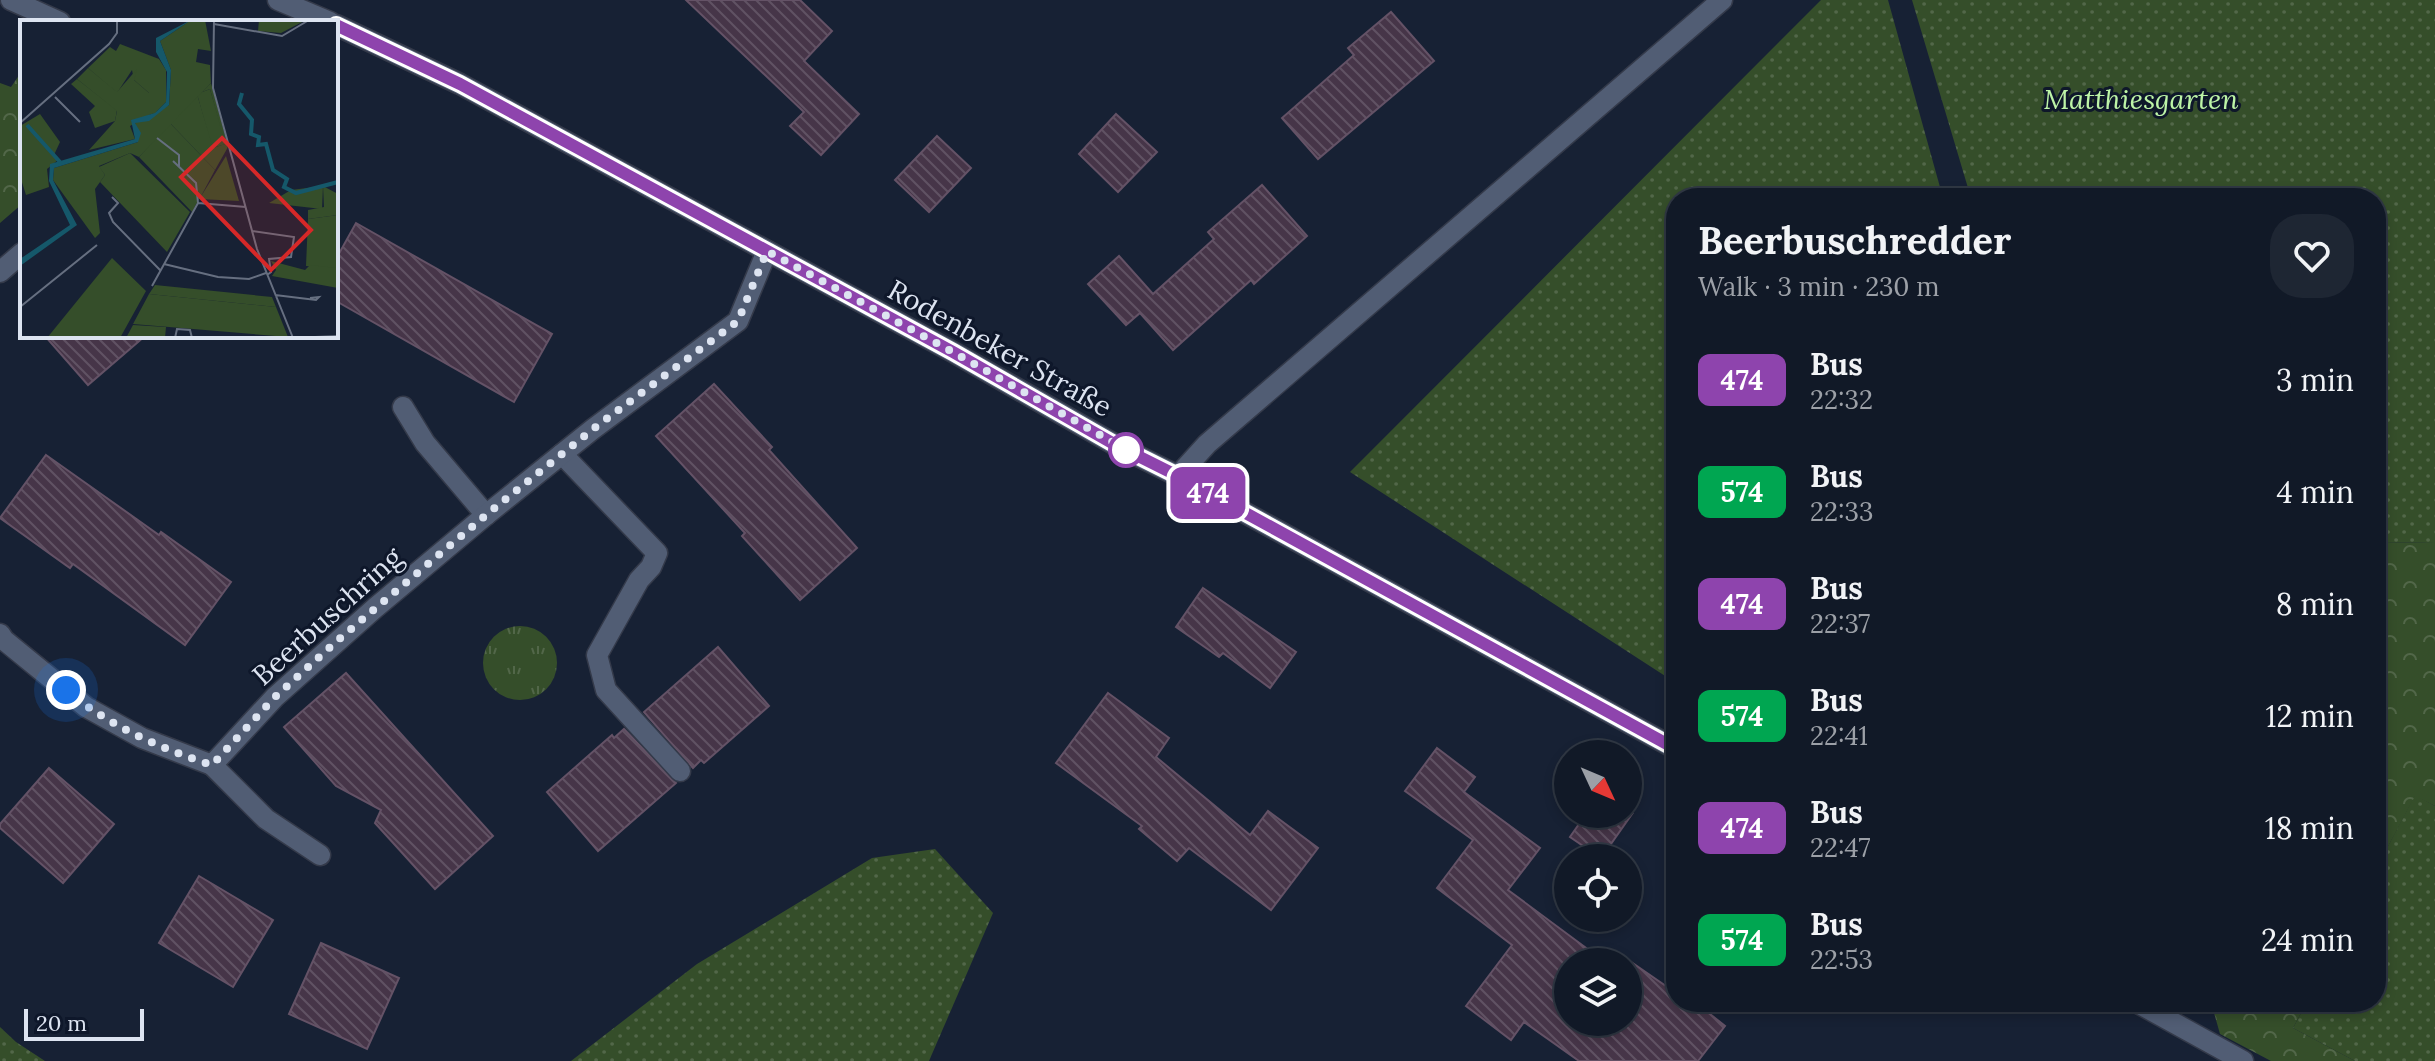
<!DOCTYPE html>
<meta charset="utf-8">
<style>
:root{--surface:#111927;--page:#1e2633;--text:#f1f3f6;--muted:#9ca0a7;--line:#303844}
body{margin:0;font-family:Lora,serif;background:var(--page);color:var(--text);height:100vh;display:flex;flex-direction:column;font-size:30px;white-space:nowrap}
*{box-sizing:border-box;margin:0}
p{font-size:26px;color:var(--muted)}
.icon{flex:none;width:44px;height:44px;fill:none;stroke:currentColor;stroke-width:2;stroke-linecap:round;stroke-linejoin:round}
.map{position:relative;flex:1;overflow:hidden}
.panel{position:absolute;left:1666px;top:188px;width:720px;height:824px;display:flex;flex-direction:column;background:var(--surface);border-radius:32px;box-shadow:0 4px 12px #0003,0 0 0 2px var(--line)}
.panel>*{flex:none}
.badge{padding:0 16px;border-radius:12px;font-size:28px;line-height:52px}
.needle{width:52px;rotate:134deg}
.buttons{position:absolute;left:1554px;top:740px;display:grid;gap:16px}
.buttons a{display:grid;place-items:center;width:88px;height:88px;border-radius:50%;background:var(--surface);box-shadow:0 4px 12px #0003,0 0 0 2px var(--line);font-size:40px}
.scale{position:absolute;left:24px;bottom:20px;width:120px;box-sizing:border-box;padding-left:8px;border:4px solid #dde4f1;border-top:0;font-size:22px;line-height:28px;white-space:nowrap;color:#dde4f1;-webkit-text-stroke:6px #0e172a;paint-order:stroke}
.you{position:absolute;width:40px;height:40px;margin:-20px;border:6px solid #fff;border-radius:50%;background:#1a73e8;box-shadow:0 0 0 12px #1a73e833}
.map>.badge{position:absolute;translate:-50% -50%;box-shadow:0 0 0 4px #fff}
.round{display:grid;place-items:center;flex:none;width:84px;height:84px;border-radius:32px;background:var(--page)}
.head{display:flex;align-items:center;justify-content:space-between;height:136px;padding:0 32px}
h1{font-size:38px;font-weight:800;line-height:60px}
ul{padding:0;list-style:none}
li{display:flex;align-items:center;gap:24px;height:112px;padding:0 32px}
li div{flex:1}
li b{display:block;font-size:30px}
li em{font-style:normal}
li .badge{min-width:88px;font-weight:700;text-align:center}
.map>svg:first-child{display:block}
.grass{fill:url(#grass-dots)}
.forest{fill:url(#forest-crowns)}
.park{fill:url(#park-tufts)}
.building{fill:url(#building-back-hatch);stroke:#645266;stroke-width:2}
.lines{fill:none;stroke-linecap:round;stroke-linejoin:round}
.minor-casing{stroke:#343a4a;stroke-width:23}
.tertiary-casing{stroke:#343a4a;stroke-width:23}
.minor{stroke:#515d74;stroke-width:20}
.tertiary{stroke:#515d74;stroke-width:20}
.line-casing{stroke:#fff;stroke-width:18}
.line{stroke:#8e44ad;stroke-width:12}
.walk{stroke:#dde4f1;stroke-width:8;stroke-dasharray:0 14.4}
.stop-dot{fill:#fff;stroke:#8e44ad;stroke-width:4}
.labels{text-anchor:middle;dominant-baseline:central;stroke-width:6;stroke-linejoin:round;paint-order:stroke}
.park-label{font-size:28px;font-style:italic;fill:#bdf4a7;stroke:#0e172a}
.street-label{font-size:28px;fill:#dde4f1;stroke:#0e172a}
.inset-river{fill:none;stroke:#15586a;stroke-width:4}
.inset-road{fill:none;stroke:#666f80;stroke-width:2}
.view{fill:#d62828;fill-opacity:0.15;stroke:#d62828;stroke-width:4}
.inset-edge{fill:none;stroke:#dde4f1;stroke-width:4}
</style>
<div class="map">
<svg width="2435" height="1061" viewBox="0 0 2435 1061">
<defs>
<pattern id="grass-dots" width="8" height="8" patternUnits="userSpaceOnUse" patternTransform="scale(2)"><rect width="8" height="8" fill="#354e2a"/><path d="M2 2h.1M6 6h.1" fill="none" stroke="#526749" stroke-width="1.8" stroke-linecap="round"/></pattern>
<pattern id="forest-crowns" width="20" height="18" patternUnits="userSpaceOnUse" patternTransform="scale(2)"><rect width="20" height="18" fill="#354e2a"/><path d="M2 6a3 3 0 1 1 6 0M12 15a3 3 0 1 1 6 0" fill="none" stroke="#526749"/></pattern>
<pattern id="park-tufts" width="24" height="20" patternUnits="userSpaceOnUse" patternTransform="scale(2)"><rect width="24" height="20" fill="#354e2a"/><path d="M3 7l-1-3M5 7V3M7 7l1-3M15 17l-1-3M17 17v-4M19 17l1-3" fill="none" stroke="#526749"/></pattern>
<pattern id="building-back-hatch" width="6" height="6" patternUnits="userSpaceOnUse" patternTransform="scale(2)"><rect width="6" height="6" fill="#463548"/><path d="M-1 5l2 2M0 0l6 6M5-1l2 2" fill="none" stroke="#605263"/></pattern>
</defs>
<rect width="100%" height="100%" fill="#172134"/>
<!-- grass -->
<g class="grass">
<polygon points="1821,0 1888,0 1943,198 1676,198 1676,683 1350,472"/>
<polygon points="1912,0 2435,0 2435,543 2376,542 2376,198 1971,198"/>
<polygon points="2415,795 2435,806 2435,1061 2355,1061 2293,1028 2307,1002 2376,1002 2376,869"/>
<polygon points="935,849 993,913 929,1061 571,1061 697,964 872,858"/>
<polygon points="0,1027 16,1042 45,1061 0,1061"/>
</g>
<!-- forest -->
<g class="forest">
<polygon points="22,71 22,204 0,223 0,83 11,87"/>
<polygon points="2376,542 2435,543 2435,806 2415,796 2376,869"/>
<polygon points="2211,1002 2307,1002 2293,1028 2355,1061 2271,1061 2220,1034"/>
</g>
<!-- park -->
<circle class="park" cx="520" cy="663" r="37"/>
<!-- building -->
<g class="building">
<polygon points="686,0 800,0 832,31 804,61 859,114 821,155 790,126 804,112"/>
<polygon points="1391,12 1434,61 1318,159 1282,118 1354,55 1348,48"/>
<polygon points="1116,114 1157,152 1118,192 1079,154"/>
<polygon points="937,136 971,168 929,212 895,180"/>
<polygon points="1262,185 1307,236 1254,284 1251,280 1173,350 1140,313 1126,325 1088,284 1119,256 1153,294 1214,239 1208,232"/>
<polygon points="356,223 552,334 514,402 336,301 336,259"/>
<polygon points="45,336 145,336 88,385"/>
<polygon points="714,384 772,447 769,450 857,548 800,600 742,536 745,533 656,436"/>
<polygon points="46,455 159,535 161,532 231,582 185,645 73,564 70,568 0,518"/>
<polygon points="1203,588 1296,652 1270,688 1223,653 1219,657 1176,627"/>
<polygon points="718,647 769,706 704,763 701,760 693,768 644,712"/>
<polygon points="346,673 493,836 435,889 375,823 381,810 336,786 284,727"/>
<polygon points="1108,693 1169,738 1156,757 1250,835 1268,811 1318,848 1271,910 1189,848 1177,861 1139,829 1142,826 1056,763"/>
<polygon points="624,729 676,783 598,851 547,792 612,735 614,738"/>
<polygon points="1437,748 1475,777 1464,792 1540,848 1508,890 1605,962 1568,962 1568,1022 1628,1022 1628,960 1676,993 1676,1002 1695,1002 1725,1026 1698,1061 1579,1061 1524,1022 1511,1040 1466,1006 1512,945 1437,888 1473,840 1405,791"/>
<polygon points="49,768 114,824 63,883 0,828 0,824"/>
<polygon points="1586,814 1632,814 1601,858 1570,837"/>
<polygon points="199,876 273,920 233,987 159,943"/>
<polygon points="321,943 399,978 367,1049 289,1014"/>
</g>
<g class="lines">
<defs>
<g id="minor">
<polyline points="11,0 60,22"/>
<polyline points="0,272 22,253"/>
<polyline points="403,407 425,443 486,515"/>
<polyline points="562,454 657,553 651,567 639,580 597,655 606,690 680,771"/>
<polyline points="1178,476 1207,444 1722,0"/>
<polyline points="0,634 4,640 86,707 142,738 212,765 275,697 375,608 486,515 593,429 738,321 767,251"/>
<polyline points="212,765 266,819 320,855"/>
</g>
<g id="tertiary">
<polyline points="278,0 330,22"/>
<polyline points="336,25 460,84 953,352 1114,444 1178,476 1676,749"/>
<polyline points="2136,1002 2243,1061"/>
</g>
</defs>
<!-- minor casing -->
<use href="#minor" class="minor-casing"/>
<!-- tertiary casing -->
<use href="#tertiary" class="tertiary-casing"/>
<!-- minor -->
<use href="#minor" class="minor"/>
<!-- tertiary -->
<use href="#tertiary" class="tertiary"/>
</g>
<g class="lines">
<defs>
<polyline id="line" points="336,25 460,84 953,352 1114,444 1178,476 1676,749"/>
</defs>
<!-- line casing -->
<use href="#line" class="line-casing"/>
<!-- line -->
<use href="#line" class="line"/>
<!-- walk -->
<path class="walk" d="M 66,690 C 108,725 159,748 212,765 L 275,697 L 338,640 L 486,515 L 593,429 L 738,321 L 767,251 L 953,352 L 1132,453 L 1126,450"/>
</g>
<!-- markers -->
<circle class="stop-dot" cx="1126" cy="450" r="16"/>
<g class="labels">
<!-- park labels -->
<g class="park-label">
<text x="2141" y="99">Matthiesgarten</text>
</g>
<!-- street labels -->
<g class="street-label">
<text transform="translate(1000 348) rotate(29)">Rodenbeker Straße</text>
<text transform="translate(327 616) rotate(-42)">Beerbuschring</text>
</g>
</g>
<!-- overview -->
<g transform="translate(20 20)">
<rect width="318" height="318" fill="#172134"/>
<path d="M 100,24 L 139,39 L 146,50 L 146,82 L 135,93 L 129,95 L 129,73 L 114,60 L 112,50 L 97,73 L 68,48 L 90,27 L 96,31 ZM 57,59 L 97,90 L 95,101 L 75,108 L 69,92 L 75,86 L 51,64 ZM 190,69 L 206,124 L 192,128 L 177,74 ZM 20,94 L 40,122 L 34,135 L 38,140 L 27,149 L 29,167 L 6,175 L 0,156 L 0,106 ZM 150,103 L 195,150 L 180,178 L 206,136 L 219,181 L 179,179 L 172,192 L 119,137 ZM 110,133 L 170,192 L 147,232 L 80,162 L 85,155 L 79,147 ZM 303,166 L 302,189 L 249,183 L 271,170 ZM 318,195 L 318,249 L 286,246 L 288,199 ZM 92,238 L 126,271 L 100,318 L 27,318 ZM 135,265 L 252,277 L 256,287 L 129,274 ZM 113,305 L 146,307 L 145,318 L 106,318 Z" fill="#354e2a"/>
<path d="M 68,48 L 97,72 L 117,49 L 114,60 L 129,73 L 129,95 L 110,106 L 115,119 L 69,130 L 95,101 L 97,91 L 57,59 ZM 191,63 L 208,127 L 195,150 L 150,103 ZM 190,69 L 205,124 L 193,128 L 177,74 ZM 303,166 L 318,174 L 318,195 L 288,199 L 288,190 L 304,187 ZM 251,241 L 285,250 L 290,245 L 316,248 L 318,268 L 252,256 L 256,250 ZM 129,274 L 256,287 L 268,317 L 113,304 Z" fill="#354e2a" fill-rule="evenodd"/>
<path d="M 171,0 L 185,0 L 191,31 L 178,29 L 176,42 L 190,45 L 191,63 L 119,137 L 110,133 L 79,146 L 85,155 L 75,169 L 80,213 L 75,218 L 33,160 L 34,148 L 118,122 L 115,103 L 149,85 L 151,50 L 140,21 ZM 239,0 L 286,0 L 261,13 L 238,11 Z" fill="#354e2a"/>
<path d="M 171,0 L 140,21 L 151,50 L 149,85 L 129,101 L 115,103 L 121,113 L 118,122 L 34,148 L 33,160 L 57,205 L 0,246 L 0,239 L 50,205 L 29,161 L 30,144 L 115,119 L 111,100 L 135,93 L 146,82 L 147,52 L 136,32 L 136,18 Z" fill="#15586a"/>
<path class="inset-river" d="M 222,73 L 219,84 L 232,100 L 231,114 L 239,117 L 238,125 L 246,124 L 253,150 L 267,159 L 264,167 L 276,173 L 318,162M 7,105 L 40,142"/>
<path class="inset-road" d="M 194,0 L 193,68 L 237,229 L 273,318M 194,4 L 262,16 L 289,0M 35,77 L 60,102M 0,103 L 89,24 L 97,13 L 97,0M 137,118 L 159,135 L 159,146M 153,141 L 176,163 L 178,183M 92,177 L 98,183 L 89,193 L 93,202 L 140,250M 178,183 L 226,187M 232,211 L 274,217 L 271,237 L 249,239 L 251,252 L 247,255M 144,244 L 198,257 L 229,259 L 246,253M 132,266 L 178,183M 255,275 L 296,280 L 299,277 L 290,278M 0,287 L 77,225M 155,318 L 157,309 L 170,310 L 172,318M 273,318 L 317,316"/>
<path class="view" d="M 202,118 L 291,210 L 251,250 L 161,157 Z"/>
<rect width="318" height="318" class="inset-edge"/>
</g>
</svg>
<div class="buttons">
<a><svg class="needle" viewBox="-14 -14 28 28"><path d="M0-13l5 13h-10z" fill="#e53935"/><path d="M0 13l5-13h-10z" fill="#9ca0a7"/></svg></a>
<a><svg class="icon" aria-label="locate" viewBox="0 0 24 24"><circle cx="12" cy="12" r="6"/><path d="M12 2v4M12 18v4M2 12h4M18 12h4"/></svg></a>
<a><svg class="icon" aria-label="layers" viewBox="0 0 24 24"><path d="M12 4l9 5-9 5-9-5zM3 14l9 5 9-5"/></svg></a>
</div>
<div class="scale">20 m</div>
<div class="you" style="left:66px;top:690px"></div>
<b class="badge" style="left:1208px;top:493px;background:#8e44ad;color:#fff">474</b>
<section class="panel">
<div class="head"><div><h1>Beerbuschredder</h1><p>Walk · 3 min · 230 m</p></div><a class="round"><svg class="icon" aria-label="heart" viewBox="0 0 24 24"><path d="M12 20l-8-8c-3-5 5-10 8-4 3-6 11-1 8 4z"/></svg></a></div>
<ul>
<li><span class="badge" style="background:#8e44ad;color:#fff">474</span><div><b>Bus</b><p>22:32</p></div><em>3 min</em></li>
<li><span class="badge" style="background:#00a651;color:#fff">574</span><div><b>Bus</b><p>22:33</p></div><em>4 min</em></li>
<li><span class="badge" style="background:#8e44ad;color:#fff">474</span><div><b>Bus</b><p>22:37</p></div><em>8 min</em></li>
<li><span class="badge" style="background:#00a651;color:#fff">574</span><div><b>Bus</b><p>22:41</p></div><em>12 min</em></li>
<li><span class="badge" style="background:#8e44ad;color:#fff">474</span><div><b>Bus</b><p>22:47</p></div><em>18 min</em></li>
<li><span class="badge" style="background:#00a651;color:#fff">574</span><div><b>Bus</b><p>22:53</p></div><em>24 min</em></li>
</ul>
</section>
</div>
